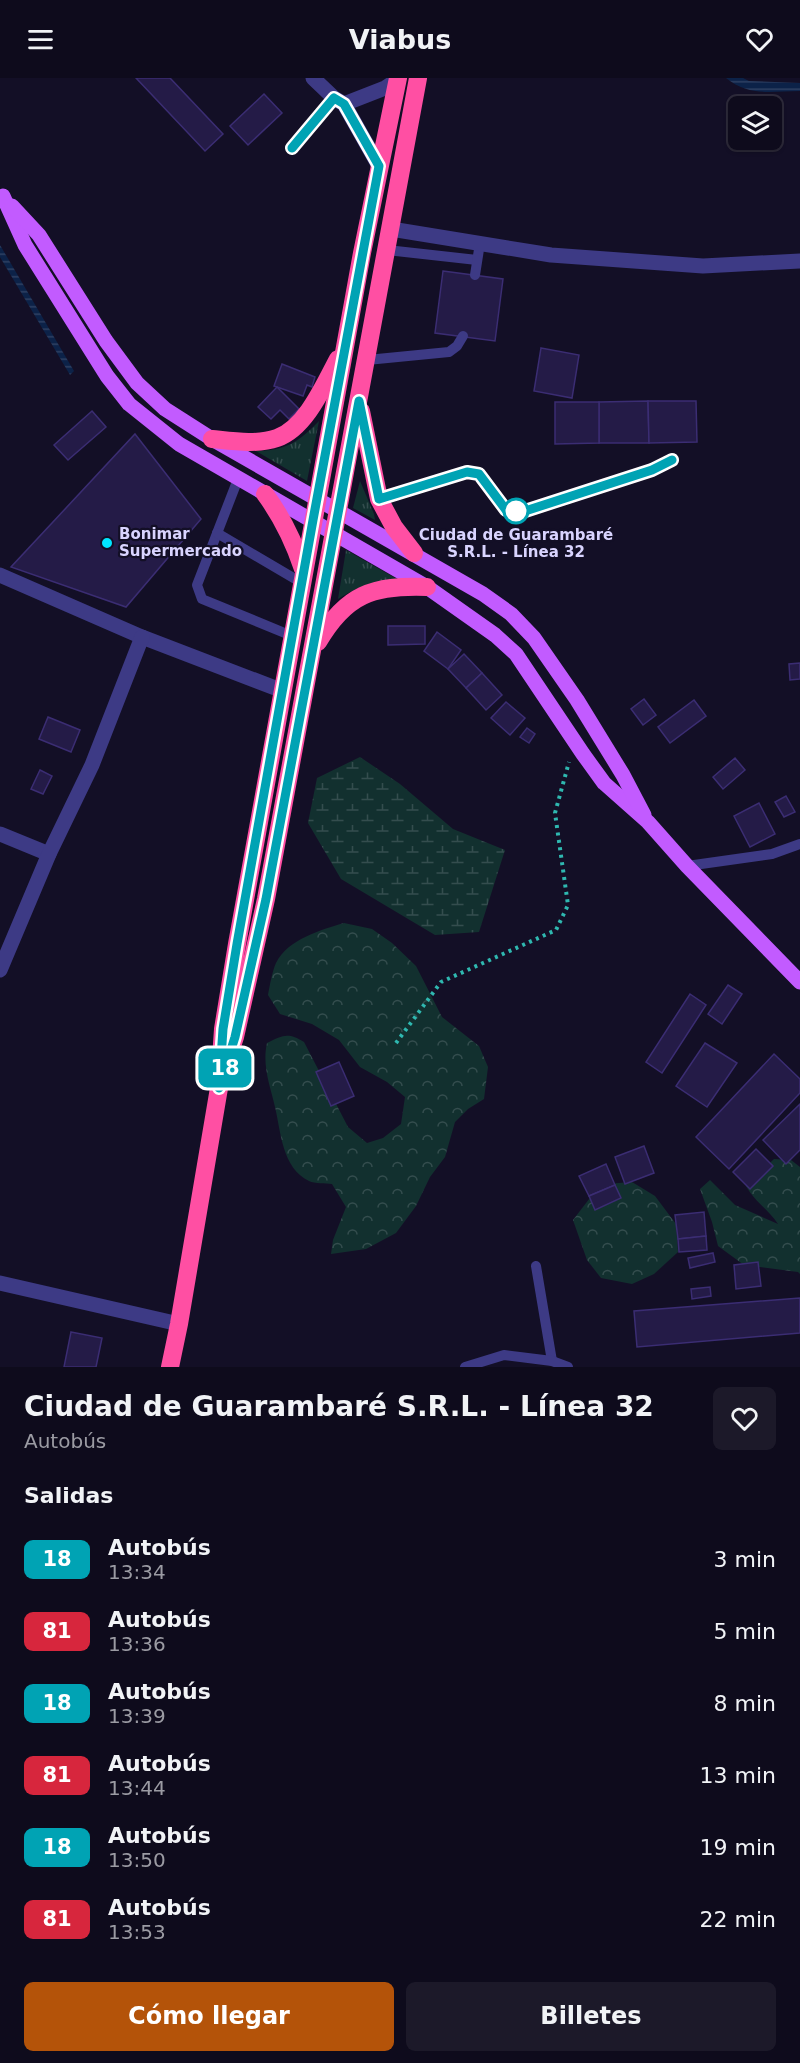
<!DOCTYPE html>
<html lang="es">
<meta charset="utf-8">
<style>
:root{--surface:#0e0b1c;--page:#1c1929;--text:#f1f3f6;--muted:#9b9ba3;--line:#2e2b3b;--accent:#b45309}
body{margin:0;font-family:"DejaVu Sans",sans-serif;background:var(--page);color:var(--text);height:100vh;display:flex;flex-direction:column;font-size:22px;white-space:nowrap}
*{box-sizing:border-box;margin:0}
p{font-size:20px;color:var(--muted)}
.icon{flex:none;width:33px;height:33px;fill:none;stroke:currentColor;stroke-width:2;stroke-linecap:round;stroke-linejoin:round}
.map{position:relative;height:1289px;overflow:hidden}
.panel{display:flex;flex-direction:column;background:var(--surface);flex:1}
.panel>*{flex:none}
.badge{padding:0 12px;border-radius:9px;font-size:21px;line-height:39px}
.fabs{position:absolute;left:728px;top:18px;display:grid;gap:12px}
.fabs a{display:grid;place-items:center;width:54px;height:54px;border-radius:9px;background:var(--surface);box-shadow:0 2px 4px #0004,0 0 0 2px var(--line);font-size:30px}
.map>.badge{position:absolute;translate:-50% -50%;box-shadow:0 0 0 3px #fff}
h2{padding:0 24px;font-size:22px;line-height:54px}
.round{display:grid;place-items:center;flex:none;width:63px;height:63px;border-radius:9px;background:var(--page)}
.summary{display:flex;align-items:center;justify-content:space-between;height:102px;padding:0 24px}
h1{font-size:28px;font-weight:800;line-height:45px}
.action{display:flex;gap:12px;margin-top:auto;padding:12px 24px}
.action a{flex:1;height:69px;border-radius:9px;background:var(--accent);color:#fff;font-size:24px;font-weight:800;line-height:69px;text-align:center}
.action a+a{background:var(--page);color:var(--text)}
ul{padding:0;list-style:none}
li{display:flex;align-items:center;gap:18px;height:72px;padding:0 24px}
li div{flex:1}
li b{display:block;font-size:22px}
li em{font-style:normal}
li .badge{min-width:66px;font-weight:700;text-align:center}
header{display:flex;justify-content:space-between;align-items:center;height:78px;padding:0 24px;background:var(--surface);font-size:27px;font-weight:800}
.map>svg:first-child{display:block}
.grass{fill:url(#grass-tufts)}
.forest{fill:url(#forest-crowns)}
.wetland{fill:url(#wetland-marsh)}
.water{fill:url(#water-rules)}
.building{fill:#241b47;stroke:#3b2d73;stroke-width:1.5}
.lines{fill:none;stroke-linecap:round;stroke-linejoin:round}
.path{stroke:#2fb8b0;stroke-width:4;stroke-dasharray:3 4.5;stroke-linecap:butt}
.lane{stroke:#3d3a85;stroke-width:10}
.street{stroke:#3d3a85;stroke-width:15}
.primary{stroke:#c25bff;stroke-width:15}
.highway{stroke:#ff4fa3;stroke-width:18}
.line-casing{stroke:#fff;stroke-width:14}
.line{stroke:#00a3b4;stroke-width:9}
.stop-dot{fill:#fff;stroke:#00a3b4;stroke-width:3}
.poi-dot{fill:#00e5ff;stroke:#130f26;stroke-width:2}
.labels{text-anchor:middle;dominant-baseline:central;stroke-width:4.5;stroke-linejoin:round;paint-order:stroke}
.poi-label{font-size:15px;font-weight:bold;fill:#d9d4ff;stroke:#130f26;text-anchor:start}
.stop-label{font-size:15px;font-weight:bold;fill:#d9d4ff;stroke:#130f26}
</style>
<header><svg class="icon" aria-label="menu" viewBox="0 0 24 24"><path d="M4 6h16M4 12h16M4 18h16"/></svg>Viabus<svg class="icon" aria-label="heart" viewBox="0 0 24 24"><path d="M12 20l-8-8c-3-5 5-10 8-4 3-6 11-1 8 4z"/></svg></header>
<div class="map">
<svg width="800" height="1289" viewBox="0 0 800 1289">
<defs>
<pattern id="grass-tufts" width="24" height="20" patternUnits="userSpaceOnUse" patternTransform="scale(1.5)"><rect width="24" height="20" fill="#12302f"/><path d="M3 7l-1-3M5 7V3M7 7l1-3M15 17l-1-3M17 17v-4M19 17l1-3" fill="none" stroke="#344d4e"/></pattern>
<pattern id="forest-crowns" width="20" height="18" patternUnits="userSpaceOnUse" patternTransform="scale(1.5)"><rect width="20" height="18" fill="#12302f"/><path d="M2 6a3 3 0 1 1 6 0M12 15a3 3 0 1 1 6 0" fill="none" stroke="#344d4e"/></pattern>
<pattern id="wetland-marsh" width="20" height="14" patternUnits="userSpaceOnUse" patternTransform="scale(1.5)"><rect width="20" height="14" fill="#12302f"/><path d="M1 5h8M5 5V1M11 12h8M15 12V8" fill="none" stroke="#344d4e"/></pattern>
<pattern id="water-rules" width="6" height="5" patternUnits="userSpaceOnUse" patternTransform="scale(1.5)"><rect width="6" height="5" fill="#0c2248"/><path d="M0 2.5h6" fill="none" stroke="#2f4163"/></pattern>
</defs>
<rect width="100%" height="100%" fill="#130f26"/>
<!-- grass -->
<g class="grass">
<path d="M 319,343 L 307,403 L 256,373 C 285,373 299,364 319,343 Z"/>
<polygon points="360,403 374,436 375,442 353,430"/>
<path d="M 346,472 L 397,501 C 374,502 357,509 338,521 Z"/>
</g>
<!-- forest -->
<g class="forest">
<path d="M 344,845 L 372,851 L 392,865 L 416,888 L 442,939 L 479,968 L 488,989 L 484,1021 L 468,1031 L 455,1044 L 445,1079 L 430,1099 L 416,1128 L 396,1155 L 366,1171 L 331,1176 L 333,1162 L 346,1129 L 332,1106 C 326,1105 315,1106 309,1103 C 282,1090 281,1054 275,1029 C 270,1007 262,988 267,965 C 283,957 288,954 304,964 L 348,1049 L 367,1065 L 383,1060 L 401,1046 L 405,1019 L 387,1004 L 360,989 L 339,962 L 312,946 L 280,936 L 268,917 C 270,907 272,894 276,885 C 288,861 321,852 344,845 Z"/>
<path d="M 774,1081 L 791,1082 L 800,1089 L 800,1196 L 798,1194 L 744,1187 L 718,1168 L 712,1144 L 700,1111 L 710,1102 L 735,1127 L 778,1146 C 769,1132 754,1123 746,1108 Z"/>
<polygon points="632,1104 655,1118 676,1146 678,1174 654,1196 632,1206 601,1200 587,1182 573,1142 593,1116 606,1106"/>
</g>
<!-- wetland -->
<polygon class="wetland" points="360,679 400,706 453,751 505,772 479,854 435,857 341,801 308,745 317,700"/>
<!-- water -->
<g class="water">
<path d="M 726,0 L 743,0 L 749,3 L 800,5 L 800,13 C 771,13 750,19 726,0 Z"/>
<polygon points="0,167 74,293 70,297 0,179"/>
</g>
<!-- building -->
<g class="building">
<polygon points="136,0 170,0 223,56 205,73"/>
<polygon points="264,16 282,35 248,67 230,48"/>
<polygon points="443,193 503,201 495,263 435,255"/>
<polygon points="541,270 579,277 572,320 534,313"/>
<polygon points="282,286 315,299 312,309 307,307 303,318 274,308"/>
<polygon points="277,309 299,331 289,341 280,332 271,341 258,329"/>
<polygon points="648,323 649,365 599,365 599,324"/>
<polygon points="648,323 696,323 697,364 649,365"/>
<polygon points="555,324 599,324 599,365 555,366"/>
<polygon points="92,333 106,349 68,382 54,367"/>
<polygon points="135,356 201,441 126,529 11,489"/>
<polygon points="388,548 425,548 425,566 388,567"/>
<polygon points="437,554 461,572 448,591 424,573"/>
<polygon points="464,576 482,595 466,610 448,591"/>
<polygon points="800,585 800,601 790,602 789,586"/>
<polygon points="482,595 502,617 486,632 466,610"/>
<polygon points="644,621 656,637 643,647 631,631"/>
<polygon points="694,622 706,638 670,665 658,649"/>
<polygon points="506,624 525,640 510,657 491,640"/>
<polygon points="48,639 80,652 71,674 39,661"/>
<polygon points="527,650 535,656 529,665 520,659"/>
<polygon points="735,680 745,692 723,711 713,699"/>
<polygon points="40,692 52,698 43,716 31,711"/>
<polygon points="786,718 795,734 784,739 775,724"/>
<polygon points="759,725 775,756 750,769 734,738"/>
<polygon points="728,907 742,916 722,946 708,936"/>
<polygon points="690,916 706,927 662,995 646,984"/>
<polygon points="705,965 737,985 707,1029 676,1008"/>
<polygon points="774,976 800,1001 800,1015 729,1091 696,1059"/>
<polygon points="339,984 354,1018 331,1028 316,994"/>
<polygon points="800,1026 800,1072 786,1086 763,1062"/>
<polygon points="644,1068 654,1095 625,1106 615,1079"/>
<polygon points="756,1071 773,1088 750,1111 733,1094"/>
<polygon points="606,1086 615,1107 589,1118 579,1098"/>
<polygon points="615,1107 621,1120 595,1132 589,1118"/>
<polygon points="704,1134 706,1158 678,1161 675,1137"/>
<polygon points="706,1158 707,1172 679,1174 678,1161"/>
<polygon points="713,1175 715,1184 690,1190 688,1180"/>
<polygon points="758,1184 761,1208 736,1211 734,1187"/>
<polygon points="710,1209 711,1218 692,1221 691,1211"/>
<polygon points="800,1220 800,1255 637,1269 634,1233"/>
<polygon points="71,1254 102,1260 96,1289 64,1289"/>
</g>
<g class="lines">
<!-- path -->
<polyline class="path" points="396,965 441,904 556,852 568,827 555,735 569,684"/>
<!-- lane -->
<g class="lane">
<polyline points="292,70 334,20"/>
<polyline points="387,172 477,182"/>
<polyline points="475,197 480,165"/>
<polyline points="367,282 449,274 457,268 463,258"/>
<polyline points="238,401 197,507 202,521 292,558"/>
<polyline points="379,421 467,394 479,396 506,432 522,434 652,392 672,382"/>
<polyline points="217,455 302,505"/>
<polyline points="687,788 772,776 800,766"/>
<polyline points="536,1188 552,1283"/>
<polyline points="465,1289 504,1277 552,1283 568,1289"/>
</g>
<!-- street -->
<g class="street">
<polyline points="313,0 334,20 344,26 379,88"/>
<polyline points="344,26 385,10 397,2"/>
<polyline points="391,151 551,177 703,188 800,183"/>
<polyline points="0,497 142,559 283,613"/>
<polyline points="0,756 49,776"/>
<polyline points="0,892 49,776 92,687 142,559"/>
<polyline points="0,1205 179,1246"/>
</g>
<!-- primary -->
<g class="primary">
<polyline points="3,118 25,167 107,298 129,326 179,366 427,509 495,557 516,576 583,676 604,705 648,744 687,788 800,904"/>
<polyline points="12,128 39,157 106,263 137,305 165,331 212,361 483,516 511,536 534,560 577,622 623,697 644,737"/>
</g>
<!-- highway -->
<g class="highway">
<polyline points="361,333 379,421 394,449 414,475"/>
<path d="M 212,361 C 232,363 257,367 277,360 C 306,350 324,307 338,281"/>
<path d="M 265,416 C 282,439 294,464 303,491"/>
<path d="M 318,564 C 346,516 373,507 427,509"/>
<polyline points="227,983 235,959 266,821 418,0"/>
<polyline points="170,1289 179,1246 219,1010 223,951 237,866 362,175 398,0"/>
</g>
</g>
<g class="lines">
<defs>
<polyline id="line" points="292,70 334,20 344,26 379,88 313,442 237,866 223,951 219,1010 235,959 266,821 359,323 379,421 467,394 479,396 506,432 522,434 652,392 672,382"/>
</defs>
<!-- line casing -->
<use href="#line" class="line-casing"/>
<!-- line -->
<use href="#line" class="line"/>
</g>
<!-- markers -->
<circle class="stop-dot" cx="516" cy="433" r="12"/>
<circle class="poi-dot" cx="107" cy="465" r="6"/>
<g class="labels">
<!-- poi labels -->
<g class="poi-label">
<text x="119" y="456">Bonimar<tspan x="119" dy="17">Supermercado</tspan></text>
</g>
<!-- stop labels -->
<g class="stop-label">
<text x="516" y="457">Ciudad de Guarambaré<tspan x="516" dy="17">S.R.L. - Línea 32</tspan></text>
</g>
</g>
</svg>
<div class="fabs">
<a><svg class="icon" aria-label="layers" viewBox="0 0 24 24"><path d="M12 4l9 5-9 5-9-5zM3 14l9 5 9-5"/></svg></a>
</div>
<b class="badge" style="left:225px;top:990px;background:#00a3b4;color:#fff">18</b>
</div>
<section class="panel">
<div class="summary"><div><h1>Ciudad de Guarambaré S.R.L. - Línea 32</h1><p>Autobús</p></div><a class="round"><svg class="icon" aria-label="heart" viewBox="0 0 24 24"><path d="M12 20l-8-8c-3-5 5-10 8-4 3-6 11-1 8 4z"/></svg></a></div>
<h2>Salidas</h2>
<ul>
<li><span class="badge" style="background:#00a3b4;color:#fff">18</span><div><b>Autobús</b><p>13:34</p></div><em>3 min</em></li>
<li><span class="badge" style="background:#d7263d;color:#fff">81</span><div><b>Autobús</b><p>13:36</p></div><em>5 min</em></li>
<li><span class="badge" style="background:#00a3b4;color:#fff">18</span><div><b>Autobús</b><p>13:39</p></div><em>8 min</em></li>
<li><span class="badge" style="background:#d7263d;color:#fff">81</span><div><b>Autobús</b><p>13:44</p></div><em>13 min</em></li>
<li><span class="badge" style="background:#00a3b4;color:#fff">18</span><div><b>Autobús</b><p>13:50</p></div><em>19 min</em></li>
<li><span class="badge" style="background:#d7263d;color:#fff">81</span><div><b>Autobús</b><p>13:53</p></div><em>22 min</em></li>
</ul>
<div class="action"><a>Cómo llegar</a><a>Billetes</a></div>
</section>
